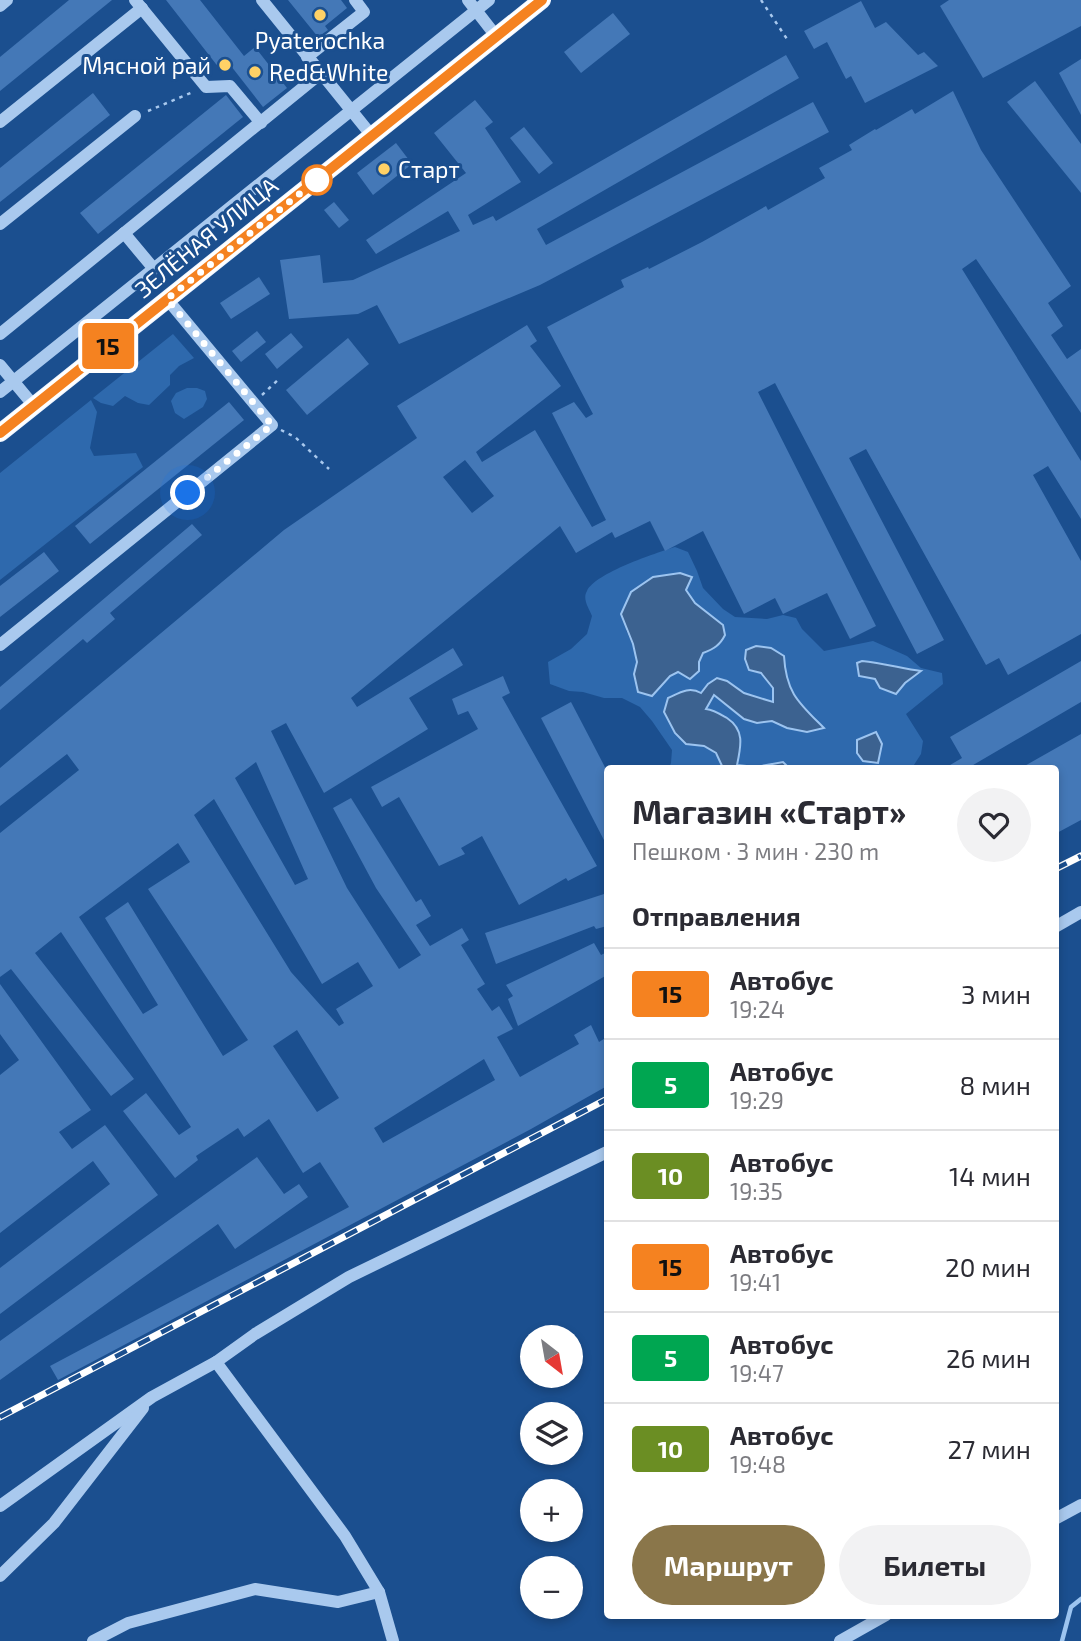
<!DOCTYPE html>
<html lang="ru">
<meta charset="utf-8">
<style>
:root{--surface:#fff;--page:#f2f2f3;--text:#2b2b33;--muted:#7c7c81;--line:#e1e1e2;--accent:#8a764a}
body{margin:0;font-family:"Exo 2",sans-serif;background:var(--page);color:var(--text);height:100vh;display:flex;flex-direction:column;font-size:26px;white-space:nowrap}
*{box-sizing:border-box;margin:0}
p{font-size:23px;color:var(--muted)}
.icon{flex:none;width:38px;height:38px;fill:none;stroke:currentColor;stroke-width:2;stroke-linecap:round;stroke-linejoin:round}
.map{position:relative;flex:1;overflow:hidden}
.panel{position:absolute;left:604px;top:765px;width:455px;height:854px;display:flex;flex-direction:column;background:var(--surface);border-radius:7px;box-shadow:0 4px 10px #0003}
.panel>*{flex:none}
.badge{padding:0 14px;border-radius:5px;font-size:24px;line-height:46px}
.needle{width:46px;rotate:149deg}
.buttons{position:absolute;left:520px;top:1325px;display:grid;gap:14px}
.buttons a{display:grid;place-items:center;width:63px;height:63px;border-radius:50%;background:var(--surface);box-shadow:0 4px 10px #0003;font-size:35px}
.you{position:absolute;width:35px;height:35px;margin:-18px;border:5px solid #fff;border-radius:50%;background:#1a73e8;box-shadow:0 0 0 10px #1a73e833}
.map>.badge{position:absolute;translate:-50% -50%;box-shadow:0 0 0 4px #fff}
h2{padding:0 28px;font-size:26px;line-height:63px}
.round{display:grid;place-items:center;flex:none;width:74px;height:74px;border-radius:37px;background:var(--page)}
.summary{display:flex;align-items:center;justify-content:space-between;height:119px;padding:0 28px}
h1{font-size:33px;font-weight:700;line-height:52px}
.button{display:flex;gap:14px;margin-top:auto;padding:14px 28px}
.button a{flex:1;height:80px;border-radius:42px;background:var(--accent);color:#fff;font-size:28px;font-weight:700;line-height:80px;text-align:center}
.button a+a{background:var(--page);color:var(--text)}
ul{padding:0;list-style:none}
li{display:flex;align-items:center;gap:21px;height:91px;padding:0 28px;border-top:2px solid var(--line)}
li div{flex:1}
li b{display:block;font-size:26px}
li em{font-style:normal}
li .badge{min-width:77px;font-weight:700;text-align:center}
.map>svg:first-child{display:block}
.green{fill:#2e69ad;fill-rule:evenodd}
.water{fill:#3c6290;stroke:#9cc4f0;stroke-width:2}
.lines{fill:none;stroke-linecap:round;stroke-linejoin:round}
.stream{stroke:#9cc4f0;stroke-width:4.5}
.building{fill:#4478b7;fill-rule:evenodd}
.path{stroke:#a9c9ee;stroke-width:2.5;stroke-dasharray:3.5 5;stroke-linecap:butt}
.minor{stroke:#a9c9ee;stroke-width:12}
.major{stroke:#f0f6ff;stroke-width:18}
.rail-casing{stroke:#fff;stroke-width:7}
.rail{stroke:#1b4f8f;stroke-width:4.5;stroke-dasharray:13;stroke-linecap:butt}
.line-casing{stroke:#fff;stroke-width:16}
.line{stroke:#f58220;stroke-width:10}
.walk{stroke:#fff;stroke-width:7;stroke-dasharray:0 12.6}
.poi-dot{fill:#ffd166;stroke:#1b4f8f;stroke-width:2.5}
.stop-dot{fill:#fff;stroke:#f58220;stroke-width:3.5}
.labels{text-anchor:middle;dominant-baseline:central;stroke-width:6;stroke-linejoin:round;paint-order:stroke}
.poi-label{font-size:23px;fill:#fff;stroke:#1b4f8f;text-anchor:start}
.street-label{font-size:23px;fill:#fff;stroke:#1b4f8f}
</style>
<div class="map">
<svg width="1081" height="1641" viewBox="0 0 1081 1641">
<rect width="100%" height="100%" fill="#1b4f8f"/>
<!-- green -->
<g class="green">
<polygon points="173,334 194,358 179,366 170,375 170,385 149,405 138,403 125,396 113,406 101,403 93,398"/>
<polygon points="187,388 197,388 205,391 207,399 203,407 184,419 175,413 171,401 176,393"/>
<polygon points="91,400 97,412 90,448 94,456 136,453 143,467 0,580 0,473"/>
<path d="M 675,547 L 688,552 L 697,571 L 703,588 L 723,609 L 735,617 L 767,619 L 783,615 L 796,618 L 802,629 L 824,651 L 873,641 L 907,656 L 921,668 L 942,673 L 943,684 L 906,714 L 923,741 L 921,754 L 912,768 L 789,768 L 783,762 L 756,767 L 736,765 C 739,757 741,750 741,742 C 741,724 722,711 706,709 L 714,695 L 744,719 L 757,723 L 772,721 L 787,728 L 824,728 C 799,703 787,693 784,656 L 747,650 L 745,659 L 749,670 L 761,673 L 773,688 L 774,702 L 744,693 L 727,681 L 708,684 L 701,693 L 686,744 C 707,746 715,748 723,768 L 669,768 L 671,763 L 672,750 L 652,721 L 640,707 L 622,698 L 604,698 L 583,692 L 569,691 L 550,684 L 548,662 L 571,649 L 587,634 L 592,616 C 589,608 582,599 587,591 C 595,573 656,553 675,547 ZM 691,576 L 686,590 L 695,603 L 723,625 L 725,635 C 720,645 714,649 703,653 L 699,662 L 670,676 L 652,695 L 634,674 C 639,656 633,646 626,630 ZM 880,663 L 920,672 L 905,683 L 880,688 L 876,679 Z"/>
</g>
<!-- water -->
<g class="water">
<path d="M 680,573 L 692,577 L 686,590 L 695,603 L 723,625 L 725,635 C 720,645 714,649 703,653 L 699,662 L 699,671 L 690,679 L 678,672 L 670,676 L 652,696 L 638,692 L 634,674 L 637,662 L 633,644 L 621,614 L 631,592 L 653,577 Z"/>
<path d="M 756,646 L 771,648 L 784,656 C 786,693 799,703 824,728 L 807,732 L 787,728 L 772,721 L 757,723 L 744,719 L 714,695 L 706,709 C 714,710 720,714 727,718 C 745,730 741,746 737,765 L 756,767 L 783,762 L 789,768 L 723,768 L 716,753 L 704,746 L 686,744 L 675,733 L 664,712 L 668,698 C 679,693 689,686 701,693 L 708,684 L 717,678 L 727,681 L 744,693 L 773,702 L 773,688 L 761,673 L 749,670 L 745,659 L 746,650 Z"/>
<path d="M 862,661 C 882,663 901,668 921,671 L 905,683 L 896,694 L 880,688 L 875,679 L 859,676 L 857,663 Z"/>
<polygon points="876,732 882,744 878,763 863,761 857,753 857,740"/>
</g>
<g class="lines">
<!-- stream -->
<polyline class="stream" points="1062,1641 1071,1607 1081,1599"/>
</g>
<!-- building -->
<g class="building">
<polygon points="69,0 112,0 0,91 0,57"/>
<polygon points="166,0 200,0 244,56 255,47 287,88 263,107 231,66 223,73"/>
<polygon points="288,0 341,0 347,8 325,26 328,30 318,37"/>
<polygon points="949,0 1081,0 1081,26 983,78 940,6"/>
<polygon points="861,1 875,28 886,22 918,55 924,52 938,66 865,103 851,76 846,79 827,42 814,49 804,31"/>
<polygon points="613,13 630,34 581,73 564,52"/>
<polygon points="786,55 799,78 537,229 546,245 813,102 829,132 540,285 399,344 377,305 358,314 289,319 280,260 320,255 323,283 353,280 460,231 448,211 376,254 366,240 466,173 434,133 475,100 493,122 485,128 521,182 468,215 473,225 493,216 496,221"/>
<polygon points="1081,59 1081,115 1059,73"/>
<polygon points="1035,81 1081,144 1081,193 1007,102"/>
<path d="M 953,91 L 981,150 L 1071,286 L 1048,303 L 1063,326 L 1051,335 L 1067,359 L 1081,349 L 1081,413 L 976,259 L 962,269 L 1081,461 L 1081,519 L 1048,466 L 1033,475 L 1081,561 L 1081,634 L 1008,675 L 999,658 L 986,665 L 866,449 L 849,458 L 944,640 L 917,654 L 775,383 L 758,392 L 876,626 L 850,639 L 827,593 L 783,614 L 775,598 L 744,614 L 703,531 L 665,551 L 650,521 L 615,538 L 612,532 L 576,553 L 560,526 L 351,698 L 357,707 L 453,648 L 463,665 L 409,698 L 428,729 L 324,793 L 286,723 L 271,731 L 347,888 L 399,969 L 421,955 L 376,888 L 333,808 L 351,798 L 416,902 L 421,899 L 431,916 L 416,925 L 430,946 L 462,928 L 469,940 L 461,945 L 485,984 L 477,989 L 492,1011 L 499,1006 L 513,1029 L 497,1037 L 520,1077 L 579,1044 L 574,1035 L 591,1025 L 599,1042 L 607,1037 L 607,1086 L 531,1129 L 58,1380 L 50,1366 L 349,1207 L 320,1162 L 303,1173 L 269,1119 L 244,1137 L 238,1128 L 196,1156 L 198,1160 L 175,1178 L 123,1111 L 146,1093 L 179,1135 L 191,1127 L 61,932 L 35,953 L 134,1079 L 111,1096 L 11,969 L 0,977 L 0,833 L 79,770 L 67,754 L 0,806 L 0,768 L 284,530 L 417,438 L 397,406 L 527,325 L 537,341 L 530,346 L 561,386 L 476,452 L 482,462 L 535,430 L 592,527 L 606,520 L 552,413 L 574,402 L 586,418 L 593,414 L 547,327 L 624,287 L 621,280 L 648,267 L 649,269 L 702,242 L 766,206 L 768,210 L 825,178 L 819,168 L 852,150 L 849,145 L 875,129 L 876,130 L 912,109 L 915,114 ZM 465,460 L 494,496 L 472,513 L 443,477 ZM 256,762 L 308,879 L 295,885 L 235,778 ZM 214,799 L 322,984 L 358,962 L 373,986 L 336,1009 L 344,1023 L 339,1026 L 291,972 L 194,815 ZM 178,843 L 190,862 L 148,889 L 248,1040 L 223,1056 L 128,902 L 105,918 L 158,1005 L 143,1014 L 79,917 ZM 297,1030 L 339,1098 L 317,1112 L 273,1046 ZM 484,1059 L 495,1080 L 383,1143 L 374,1128 Z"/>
<polygon points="93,93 110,115 0,202 0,168"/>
<polygon points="226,95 243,117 98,234 80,213"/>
<polygon points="524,127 553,163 539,174 510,138"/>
<polygon points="396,143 412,164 373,195 357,173"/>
<polygon points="334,202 349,220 339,228 324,210"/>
<polygon points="259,277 270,294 231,319 220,303"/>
<polygon points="257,331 266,342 241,362 232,351"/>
<polygon points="291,333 303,347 277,369 265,354"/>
<polygon points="348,338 369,364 307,415 286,390"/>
<polygon points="229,402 244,420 90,544 75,526"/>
<polygon points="192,524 202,535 110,613 115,619 87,643 83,639 0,710 0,687"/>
<polygon points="44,552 59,571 0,617 0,586"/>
<polygon points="1081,661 1081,702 968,768 945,768 962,758 950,737"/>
<polygon points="503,676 510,693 502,697 597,866 568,881 566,878 519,905 482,836 461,848 465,854 439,866 399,797 382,807 371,787 478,729 468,711 458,715 452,699"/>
<polygon points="571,702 607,771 607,846 541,718"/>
<polygon points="1081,734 1081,820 1055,834 1055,768 1021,768"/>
<polygon points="607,893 607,926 596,929 594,926 496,964 485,933"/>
<polygon points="594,943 601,955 607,952 607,975 518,1026 508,999 513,996 506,985"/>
<polygon points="0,984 91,1110 59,1132 72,1149 105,1125 158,1195 0,1314 0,1268 110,1184 93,1161 0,1233 0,1075 19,1060 0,1034"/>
<polygon points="257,1157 284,1194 299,1184 308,1197 235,1249 218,1224 0,1380 0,1341"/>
</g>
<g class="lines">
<!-- path -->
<g class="path">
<polyline points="761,0 789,42"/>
<polyline points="148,111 193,92"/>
<polyline points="262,395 280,378"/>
<polyline points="281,430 295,437 329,469"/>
</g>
<!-- minor -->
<g class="minor">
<polyline points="135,0 206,87 230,86 261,123"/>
<polyline points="262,0 372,136"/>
<polyline points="468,0 496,36"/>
<polyline points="0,6 7,0"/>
<polyline points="307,57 364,12 355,0"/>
<polyline points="0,122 142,8"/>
<polyline points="0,224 135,116"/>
<polyline points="124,233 154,269"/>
<polyline points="0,334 321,73"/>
<polyline points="0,365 34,406"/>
<polyline points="0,392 489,0"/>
<polyline points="0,645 272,425 167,299"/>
<polyline points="1055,927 1081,912"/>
<polyline points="216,1362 345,1536 379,1592 393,1641"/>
<polyline points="0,1506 152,1397 216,1362 255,1334 349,1277 607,1152"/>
<polyline points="1055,1519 1081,1505"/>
<polyline points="0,1576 54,1523 143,1408"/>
<polyline points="93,1641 128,1623 255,1589 338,1602 379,1592"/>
<polyline points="840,1641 886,1615"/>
</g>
<!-- major -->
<polyline class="major" points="0,433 542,0"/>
<defs>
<g id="rail">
<polyline points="1055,869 1081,856"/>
<polyline points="0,1417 607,1099"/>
</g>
</defs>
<!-- rail casing -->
<use href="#rail" class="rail-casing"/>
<!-- rail -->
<use href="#rail" class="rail"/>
</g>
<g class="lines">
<defs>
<polyline id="line" points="0,433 542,0"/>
</defs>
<!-- line casing -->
<use href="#line" class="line-casing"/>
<!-- line -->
<use href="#line" class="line"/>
<!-- walk -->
<polyline class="walk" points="188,493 272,425 167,299 317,180"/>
</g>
<!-- markers -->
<g class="poi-dot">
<circle cx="320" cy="15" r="7"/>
<circle cx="225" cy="65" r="7"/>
<circle cx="255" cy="72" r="7"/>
<circle cx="384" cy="169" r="7"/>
</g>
<circle class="stop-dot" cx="317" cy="180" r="14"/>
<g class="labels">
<!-- poi labels -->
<g class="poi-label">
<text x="320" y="40" text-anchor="middle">Pyaterochka</text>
<text x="211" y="65" text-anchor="end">Мясной рай</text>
<text x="269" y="72">Red&amp;White</text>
<text x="398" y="169">Старт</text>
</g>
<!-- street labels -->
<g class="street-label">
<text transform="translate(206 237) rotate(-39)">ЗЕЛЁНАЯ УЛИЦА</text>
</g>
</g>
</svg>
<div class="buttons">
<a><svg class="needle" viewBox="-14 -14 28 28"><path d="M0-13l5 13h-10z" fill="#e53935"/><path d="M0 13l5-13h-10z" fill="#7c7c81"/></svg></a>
<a><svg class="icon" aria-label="layers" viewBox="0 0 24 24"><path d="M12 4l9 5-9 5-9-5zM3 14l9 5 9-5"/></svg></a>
<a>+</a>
<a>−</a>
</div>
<div class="you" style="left:188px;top:493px"></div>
<b class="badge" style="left:108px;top:346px;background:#f58220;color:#111">15</b>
<section class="panel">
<div class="summary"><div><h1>Магазин «Старт»</h1><p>Пешком · 3 мин · 230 m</p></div><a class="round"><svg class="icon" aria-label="heart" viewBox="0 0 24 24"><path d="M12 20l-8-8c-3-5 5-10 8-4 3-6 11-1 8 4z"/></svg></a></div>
<h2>Отправления</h2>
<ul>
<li><span class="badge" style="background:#f58220;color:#111">15</span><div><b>Автобус</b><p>19:24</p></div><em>3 мин</em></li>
<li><span class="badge" style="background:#00a651;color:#fff">5</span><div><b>Автобус</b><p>19:29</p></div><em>8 мин</em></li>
<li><span class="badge" style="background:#6b8e23;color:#fff">10</span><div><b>Автобус</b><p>19:35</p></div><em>14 мин</em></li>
<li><span class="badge" style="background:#f58220;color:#111">15</span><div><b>Автобус</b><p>19:41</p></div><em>20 мин</em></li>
<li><span class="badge" style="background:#00a651;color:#fff">5</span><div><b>Автобус</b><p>19:47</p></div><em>26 мин</em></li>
<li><span class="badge" style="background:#6b8e23;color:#fff">10</span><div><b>Автобус</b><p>19:48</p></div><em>27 мин</em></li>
</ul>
<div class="button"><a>Маршрут</a><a>Билеты</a></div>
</section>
</div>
